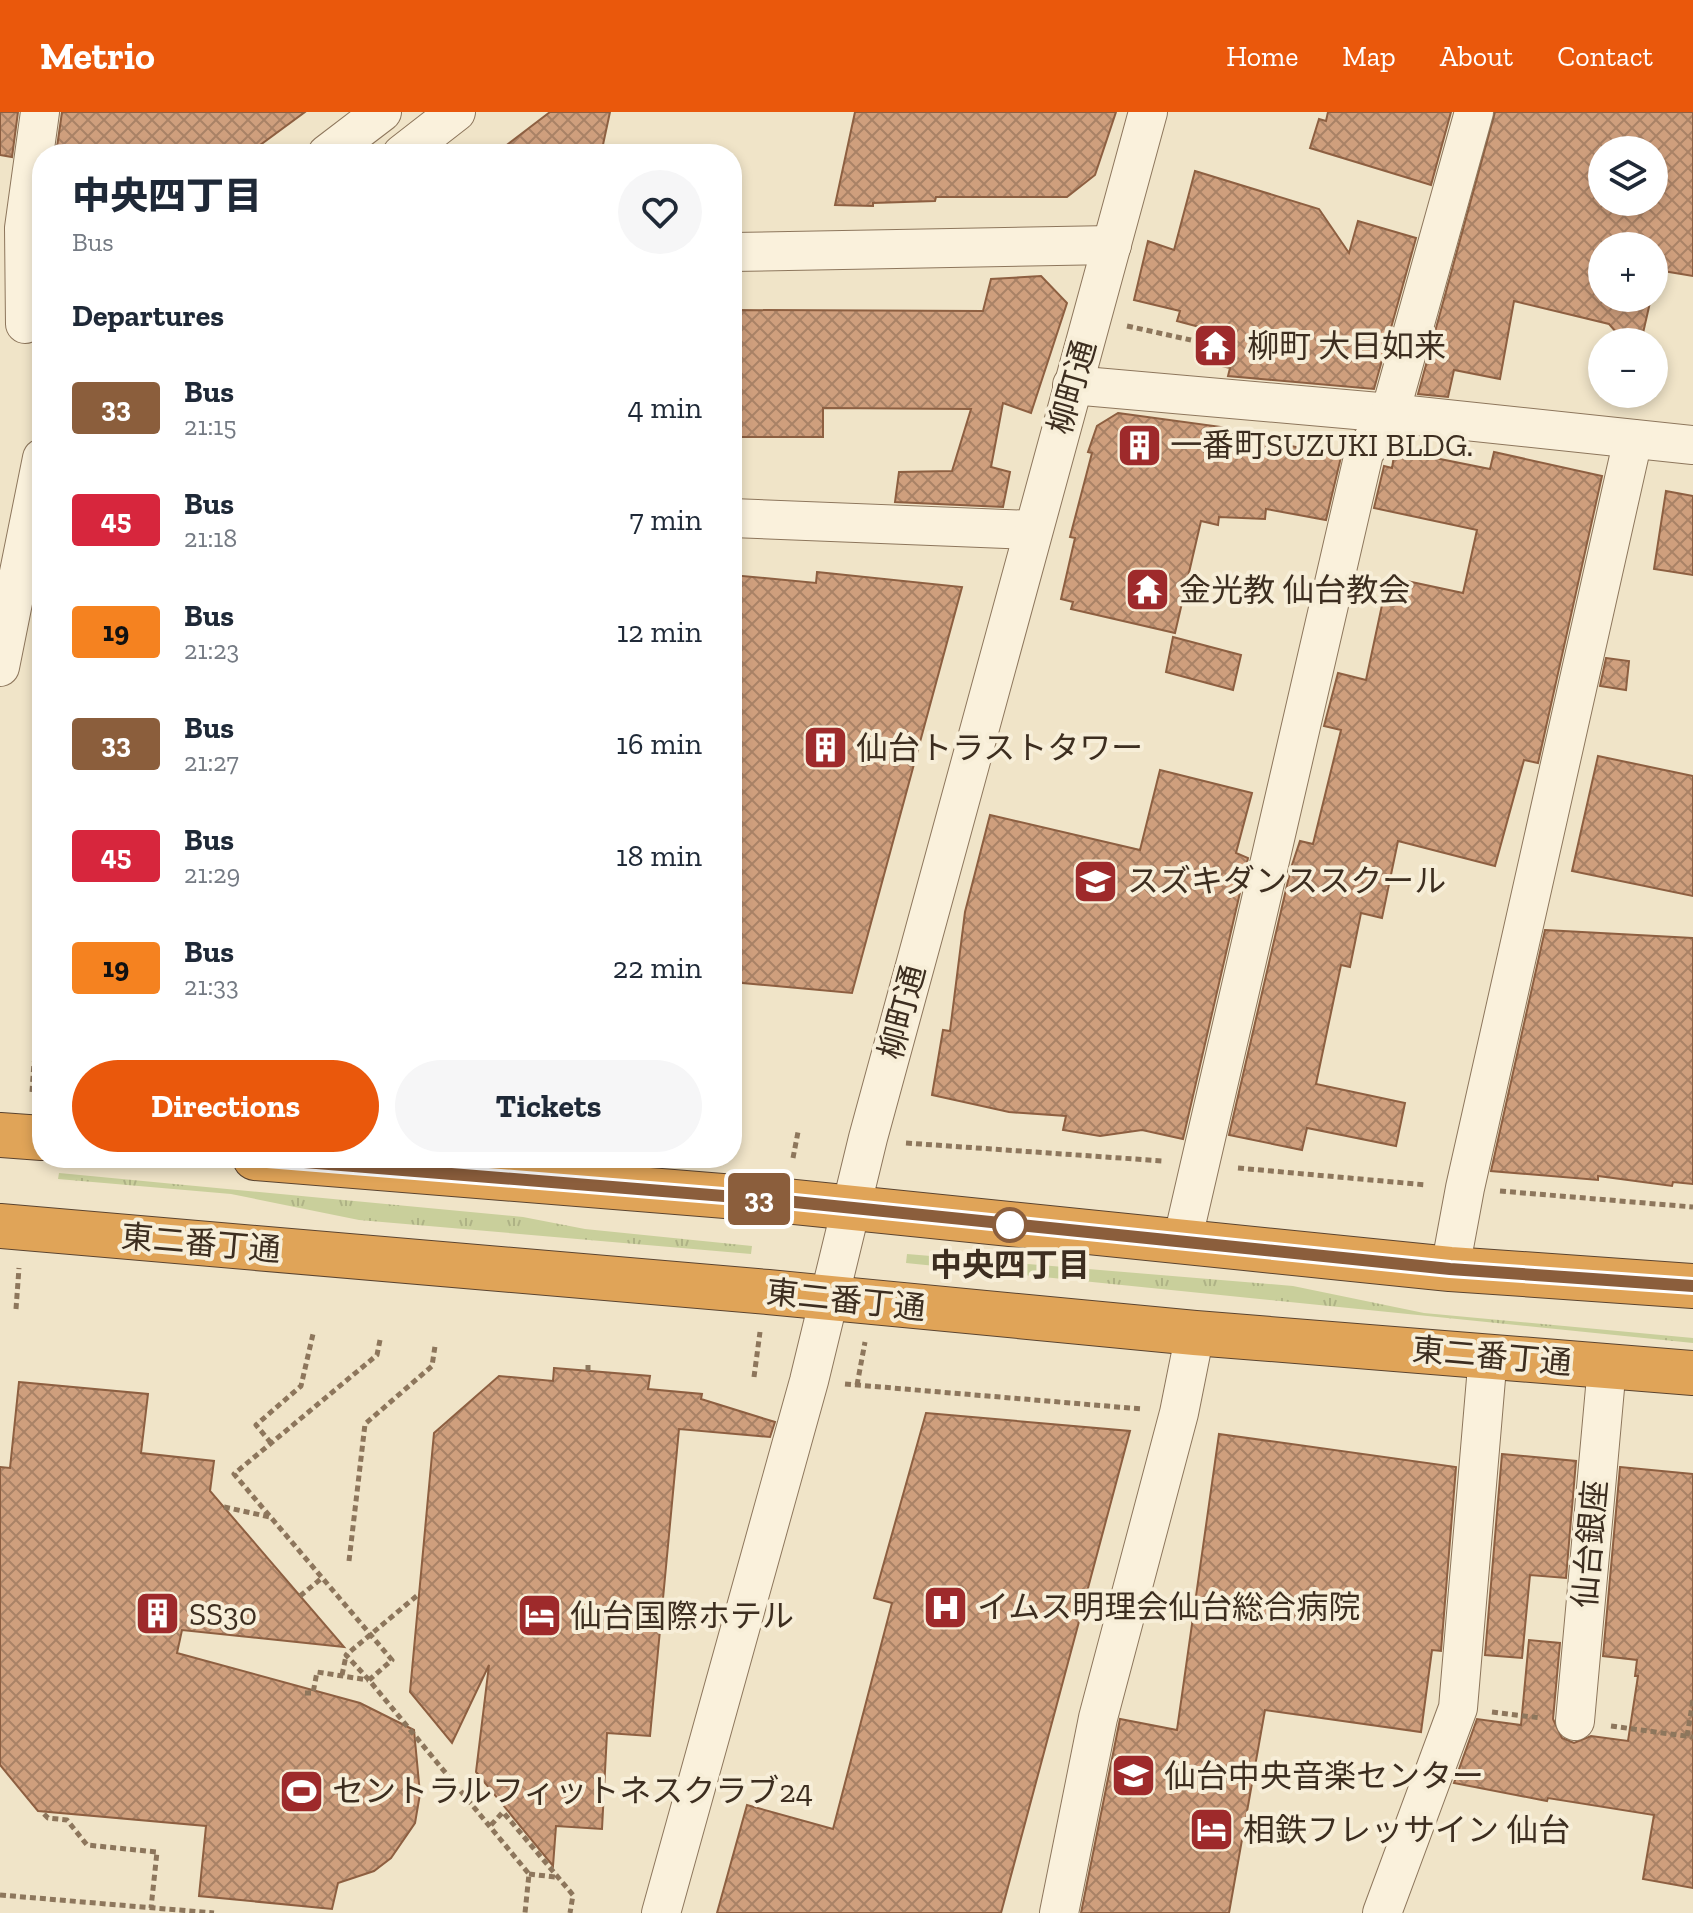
<!DOCTYPE html>
<meta charset="utf-8">
<style>
:root{--surface:#fff;--page:#f6f6f7;--text:#1f2937;--muted:#747a83;--accent:#ea580c}
body{margin:0;font-family:"Zilla Slab","Noto Sans JP",serif;background:var(--page);color:var(--text);height:100vh;display:flex;flex-direction:column;font-size:30px;white-space:nowrap}
*{box-sizing:border-box;margin:0}
p{font-size:26px;color:var(--muted)}
.icon{flex:none;width:44px;height:44px;fill:none;stroke:currentColor;stroke-width:2;stroke-linecap:round;stroke-linejoin:round}
.map{position:relative;flex:1;overflow:hidden}
.drawer{position:absolute;left:32px;top:32px;width:710px;height:1024px;display:flex;flex-direction:column;background:var(--surface);border-radius:32px;box-shadow:0 4px 12px #0003}
.drawer>*{flex:none}
.badge{padding:0 16px;border-radius:6px;font-size:28px;line-height:52px}
.controls{position:absolute;left:1588px;top:24px;display:grid;gap:16px}
.controls a{display:grid;place-items:center;width:80px;height:80px;border-radius:50%;background:var(--surface);box-shadow:0 4px 12px #0003;font-size:40px}
.map>.badge{position:absolute;translate:-50% -50%;box-shadow:0 0 0 4px #fff}
h2{padding:0 40px;font-size:30px;line-height:72px}
.round{display:grid;place-items:center;flex:none;width:84px;height:84px;border-radius:42px;background:var(--page)}
.summary{display:flex;align-items:center;justify-content:space-between;height:136px;padding:0 40px}
h1{font-size:38px;font-weight:800;line-height:60px}
.cta{display:flex;gap:16px;margin-top:auto;padding:16px 40px}
.cta a{flex:1;height:92px;border-radius:48px;background:var(--accent);color:#fff;font-size:32px;font-weight:800;line-height:92px;text-align:center}
.cta a+a{background:var(--page);color:var(--text)}
ul{padding:0;list-style:none}
li{display:flex;align-items:center;gap:24px;height:112px;padding:0 40px}
li div{flex:1}
li b{display:block;font-size:30px}
li em{font-style:normal}
li .badge{min-width:88px;font-weight:700;text-align:center}
header{display:flex;align-items:center;gap:48px;box-sizing:border-box;height:112px;padding:0 40px;background:var(--accent);color:#fff}
header strong{font-size:38px}
nav{display:flex;gap:44px;margin-inline-start:auto;font-size:28px}
.map>svg:first-child{display:block}
.grass{fill:url(#grass-tufts)}
.building{fill:url(#building-cross-hatch);stroke:#8d5f41;stroke-width:2;fill-rule:evenodd}
.lines{fill:none;stroke-linecap:round;stroke-linejoin:round}
.minor-casing{stroke:#8d765c;stroke-width:40}
.highway-casing{stroke:#5b4430;stroke-width:46}
.path{stroke:#8d765c;stroke-width:5;stroke-dasharray:6 4;stroke-linecap:butt}
.minor{stroke:#faf1dc;stroke-width:38}
.highway{stroke:#e0a458;stroke-width:44}
.line-casing{stroke:#fff;stroke-width:18}
.line{stroke:#8b5e3c;stroke-width:12}
.stop-dot{fill:#fff;stroke:#8b5e3c;stroke-width:4}
.labels{text-anchor:middle;dominant-baseline:central;stroke-width:8;stroke-linejoin:round;paint-order:stroke}
.poi-label{font-size:32px;fill:#3d2e20;stroke:#f7eed8;text-anchor:start}
.street-label{font-size:32px;fill:#3d2e20;stroke:#f7eed8}
.stop-label{font-size:32px;font-weight:bold;fill:#3d2e20;stroke:#f7eed8}
</style>
<header>
<strong>Metrio</strong>
<nav><a>Home</a><a>Map</a><a>About</a><a>Contact</a></nav>
</header>
<div class="map">
<svg width="1693" height="1801" viewBox="0 0 1693 1801">
<defs>
<pattern id="grass-tufts" width="24" height="20" patternUnits="userSpaceOnUse" patternTransform="scale(2)"><rect width="24" height="20" fill="#c9cf9b"/><path d="M3 7l-1-3M5 7V3M7 7l1-3M15 17l-1-3M17 17v-4M19 17l1-3" fill="none" stroke="#aeb285"/></pattern>
<pattern id="building-cross-hatch" width="8" height="8" patternUnits="userSpaceOnUse" patternTransform="scale(2)"><rect width="8" height="8" fill="#cf9f7d"/><path d="M0 0l8 8M0 8l8-8" fill="none" stroke="#a98266"/></pattern>
</defs>
<rect width="100%" height="100%" fill="#f0e4c8"/>
<!-- grass -->
<g class="grass">
<polygon points="59,1061 523,1105 585,1117 752,1134 751,1142 359,1108 231,1082 58,1067"/>
<polygon points="907,1142 1293,1174 1424,1201 1693,1226 1693,1231 906,1151"/>
</g>
<!-- building -->
<g class="building">
<polygon points="0,0 18,0 12,45 0,43"/>
<polygon points="62,0 305,0 248,42 56,42"/>
<polygon points="550,0 610,0 601,42 495,42"/>
<polygon points="855,0 1116,0 1095,63 1067,85 936,85 935,89 873,91 873,94 835,93"/>
<polygon points="1328,0 1451,0 1431,73 1310,36 1319,7 1326,9"/>
<path d="M 1495,0 L 1693,0 L 1693,164 L 1657,158 L 1654,173 L 1654,134 L 1602,134 L 1602,186 L 1651,186 L 1641,230 L 1624,229 L 1609,212 L 1514,189 L 1500,267 L 1454,258 L 1448,285 L 1418,282 ZM 1602,38 L 1654,38 L 1654,90 L 1602,90 Z"/>
<polygon points="1195,59 1319,97 1349,141 1358,109 1416,126 1374,277 1228,264 1230,256 1198,248 1207,217 1177,209 1180,199 1134,188 1148,129 1174,138"/>
<polygon points="1041,164 1067,191 1031,301 1003,291 991,355 1010,360 1003,395 895,390 899,360 952,359 971,297 823,296 823,325 741,325 741,282 732,282 732,198 983,199 991,167"/>
<polygon points="1118,301 1229,316 1229,320 1341,345 1326,408 1266,397 1265,407 1219,405 1218,413 1201,409 1175,521 1071,497 1073,490 1061,487 1075,426 1070,425 1092,341 1088,340 1097,314"/>
<polygon points="1395,338 1490,357 1494,340 1602,364 1538,651 1524,648 1495,754 1398,729 1382,806 1361,801 1350,855 1341,853 1316,972 1405,991 1396,1034 1307,1016 1302,1038 1229,1023 1291,756 1300,729 1313,732 1341,618 1324,614 1338,561 1366,568 1388,465 1463,481 1477,418 1374,396 1384,354 1392,356"/>
<polygon points="1666,379 1693,384 1693,463 1654,457"/>
<polygon points="817,460 962,475 852,881 732,870 732,463 816,471"/>
<polygon points="1173,525 1241,543 1233,578 1166,560"/>
<polygon points="1606,546 1629,549 1626,578 1600,574"/>
<polygon points="1598,644 1693,664 1693,784 1572,759"/>
<polygon points="1160,658 1252,681 1236,741 1248,746 1183,1027 1142,1018 1100,1024 1063,1018 1066,1004 1009,1000 932,983 943,918 950,919 965,800 990,703 1140,738"/>
<polygon points="1545,818 1693,826 1693,1072 1673,1070 1672,1074 1598,1064 1598,1068 1491,1059"/>
<polygon points="554,1256 650,1264 648,1277 702,1282 701,1287 775,1310 770,1325 679,1317 650,1624 607,1621 602,1717 556,1714 553,1754 476,1660 489,1553 452,1631 410,1580 434,1321 499,1264 553,1269"/>
<polygon points="19,1270 148,1282 141,1341 214,1349 210,1379 344,1535 182,1518 177,1541 360,1591 414,1618 420,1682 415,1711 391,1746 374,1759 338,1771 332,1797 199,1784 206,1714 38,1699 0,1653 0,1355 10,1356"/>
<polygon points="926,1301 1130,1319 1001,1801 717,1801 747,1693 833,1717 892,1491 874,1486"/>
<polygon points="1219,1322 1456,1355 1441,1539 1432,1538 1421,1620 1265,1598 1229,1801 1081,1801 1120,1607 1177,1618"/>
<polygon points="1502,1342 1576,1349 1566,1466 1530,1463 1522,1546 1485,1543"/>
<polygon points="1620,1355 1693,1362 1693,1776 1643,1767 1654,1703 1548,1686 1547,1689 1454,1671 1477,1607 1521,1613 1529,1528 1560,1531 1553,1607 1562,1626 1574,1631 1591,1624 1628,1629 1638,1564 1635,1564 1637,1548 1603,1544"/>
</g>
<g class="lines">
<defs>
<g id="minor">
<polyline points="327,42 382,0"/>
<polyline points="402,42 456,0"/>
<polyline points="732,140 1112,133"/>
<polyline points="25,212 24,116 40,0"/>
<polyline points="1072,273 1390,301 1693,333"/>
<polyline points="732,406 1032,418"/>
<polyline points="0,555 42,346"/>
<polyline points="1182,1130 1364,341 1390,301 1474,0"/>
<polyline points="1450,1157 1465,1076 1633,327"/>
<polyline points="1575,1609 1607,1254"/>
<polyline points="661,1801 809,1269 868,1026 1148,0"/>
<polyline points="1059,1801 1098,1606 1179,1301 1195,1221"/>
<polyline points="1382,1801 1458,1596 1488,1243"/>
</g>
<g id="highway">
<polyline points="0,1023 42,1026"/>
<polyline points="255,1046 785,1089 1450,1157 1693,1174"/>
<polyline points="0,1114 768,1180 1195,1221 1693,1261"/>
</g>
</defs>
<!-- minor casing -->
<use href="#minor" class="minor-casing"/>
<!-- highway casing -->
<use href="#highway" class="highway-casing"/>
<!-- path -->
<g class="path">
<polyline points="1127,214 1191,228"/>
<polyline points="32,980 34,950"/>
<polyline points="906,1031 1163,1049"/>
<polyline points="793,1046 798,1020"/>
<polyline points="1238,1056 1427,1073"/>
<polyline points="1500,1079 1693,1095"/>
<polyline points="16,1197 19,1156"/>
<polyline points="380,1228 377,1243 234,1362 392,1548 369,1568 529,1762 525,1801"/>
<polyline points="588,1259 588,1249"/>
<polyline points="754,1265 760,1220"/>
<polyline points="845,1272 1142,1297"/>
<polyline points="857,1273 865,1230"/>
<polyline points="271,1331 256,1313 301,1274 313,1222"/>
<polyline points="224,1395 270,1405"/>
<polyline points="349,1449 365,1312 432,1254 435,1234"/>
<polyline points="300,1484 322,1466"/>
<polyline points="342,1563 346,1544"/>
<polyline points="369,1568 346,1543 419,1482"/>
<polyline points="305,1581 313,1581 317,1560 368,1568"/>
<polyline points="1492,1600 1541,1606"/>
<polyline points="1611,1614 1693,1625"/>
<polyline points="1687,1624 1693,1588"/>
<polyline points="44,1702 48,1706 67,1708 87,1733 157,1740 151,1796"/>
<polyline points="491,1713 503,1700 573,1783 570,1801"/>
<polyline points="529,1762 555,1765"/>
<polyline points="0,1783 214,1801"/>
</g>
<!-- minor -->
<use href="#minor" class="minor"/>
<!-- highway -->
<use href="#highway" class="highway"/>
</g>
<g class="lines">
<defs>
<polyline id="line" points="255,1046 785,1089 1450,1157 1693,1174"/>
</defs>
<!-- line casing -->
<use href="#line" class="line-casing"/>
<!-- line -->
<use href="#line" class="line"/>
</g>
<!-- icons -->
<defs>
<symbol id="temple-square" viewBox="-11 -11 22 22"><rect x="-9" y="-9" width="18" height="18" rx="4" fill="#9e2a2b" stroke="#f7eed8"/><path d="M0-6L5-2H3V0L6.5 2.5H4V6H1.5V3h-3V6H-4V2.5H-6.5L-3 0V-2H-5Z" fill="#fff"/></symbol>
<symbol id="building-square" viewBox="-11 -11 22 22"><rect x="-9" y="-9" width="18" height="18" rx="4" fill="#9e2a2b" stroke="#f7eed8"/><path d="M-4-6H4V6H1V3H-1V6H-4ZM-2.5-4.3h1.7v1.8h-1.7ZM.8-4.3h1.7v1.8H.8ZM-2.5-1h1.7V.8h-1.7ZM.8-1h1.7V.8H.8Z" fill="#fff"/></symbol>
<symbol id="school-square" viewBox="-11 -11 22 22"><rect x="-9" y="-9" width="18" height="18" rx="4" fill="#9e2a2b" stroke="#f7eed8"/><path d="M0-5L7-2L0 1L-7-2ZM-4 1L0 2.5L4 1V4Q0 6-4 4Z" fill="#fff"/></symbol>
<symbol id="hospital-square" viewBox="-11 -11 22 22"><rect x="-9" y="-9" width="18" height="18" rx="4" fill="#9e2a2b" stroke="#f7eed8"/><path d="M-5-5h3v3.5h4V-5h3V5h-3V1.5h-4V5h-3Z" fill="#fff"/></symbol>
<symbol id="hotel-square" viewBox="-11 -11 22 22"><rect x="-9" y="-9" width="18" height="18" rx="4" fill="#9e2a2b" stroke="#f7eed8"/><path d="M-6-4.5h1.5V1H6V5H4.5V3h-9V5H-6ZM-4 0a1.8 1.8 0 1 1 3.6 0ZM.5 0V-2.5h3Q6-2.5 6 0Z" fill="#fff"/></symbol>
<symbol id="stadium-square" viewBox="-11 -11 22 22"><rect x="-9" y="-9" width="18" height="18" rx="4" fill="#9e2a2b" stroke="#f7eed8"/><path d="M0-5a6.5 5 0 1 0 0 10a6.5 5 0 1 0 0-10ZM-3.5-1.8h7v3.6h-7Z" fill="#fff"/></symbol>
</defs>
<g fill-rule="evenodd">
<use href="#temple-square" x="1190" y="208" width="51" height="51"/>
<use href="#building-square" x="1114" y="308" width="51" height="51"/>
<use href="#temple-square" x="1122" y="452" width="51" height="51"/>
<use href="#building-square" x="800" y="610" width="51" height="51"/>
<use href="#school-square" x="1070" y="744" width="51" height="51"/>
<use href="#hospital-square" x="920" y="1470" width="51" height="51"/>
<use href="#building-square" x="132" y="1476" width="51" height="51"/>
<use href="#hotel-square" x="514" y="1478" width="51" height="51"/>
<use href="#school-square" x="1108" y="1638" width="51" height="51"/>
<use href="#stadium-square" x="276" y="1654" width="51" height="51"/>
<use href="#hotel-square" x="1186" y="1692" width="51" height="51"/>
</g>
<!-- markers -->
<circle class="stop-dot" cx="1010" cy="1113" r="16"/>
<g class="labels">
<!-- poi labels -->
<g class="poi-label">
<text x="1247" y="234">柳町 大日如来</text>
<text x="1170" y="333">一番町SUZUKI BLDG.</text>
<text x="1179" y="478">金光教 仙台教会</text>
<text x="856" y="636">仙台トラストタワー</text>
<text x="1127" y="769">スズキダンススクール</text>
<text x="977" y="1495">イムス明理会仙台総合病院</text>
<text x="189" y="1502">SS30</text>
<text x="570" y="1504">仙台国際ホテル</text>
<text x="1164" y="1664">仙台中央音楽センター</text>
<text x="332" y="1679">セントラルフィットネスクラブ24</text>
<text x="1243" y="1718">相鉄フレッサイン 仙台</text>
</g>
<!-- street labels -->
<g class="street-label">
<text transform="translate(1072 275) rotate(-74)">柳町通</text>
<text transform="translate(902 900) rotate(-75)">柳町通</text>
<text transform="translate(201 1131) rotate(5)">東二番丁通</text>
<text transform="translate(846 1188) rotate(6)">東二番丁通</text>
<text transform="translate(1492 1244) rotate(5)">東二番丁通</text>
<text transform="translate(1590 1432) rotate(-85)">仙台銀座</text>
</g>
<!-- stop labels -->
<g class="stop-label">
<text x="1010" y="1153">中央四丁目</text>
</g>
</g>
</svg>
<div class="controls">
<a><svg class="icon" aria-label="layers" viewBox="0 0 24 24"><path d="M12 4l9 5-9 5-9-5zM3 14l9 5 9-5"/></svg></a>
<a>+</a>
<a>−</a>
</div>
<b class="badge" style="left:759px;top:1087px;background:#8b5e3c;color:#fff">33</b>
<section class="drawer">
<div class="summary"><div><h1>中央四丁目</h1><p>Bus</p></div><a class="round"><svg class="icon" aria-label="heart" viewBox="0 0 24 24"><path d="M12 20l-8-8c-3-5 5-10 8-4 3-6 11-1 8 4z"/></svg></a></div>
<h2>Departures</h2>
<ul>
<li><span class="badge" style="background:#8b5e3c;color:#fff">33</span><div><b>Bus</b><p>21:15</p></div><em>4 min</em></li>
<li><span class="badge" style="background:#d7263d;color:#fff">45</span><div><b>Bus</b><p>21:18</p></div><em>7 min</em></li>
<li><span class="badge" style="background:#f58220;color:#111">19</span><div><b>Bus</b><p>21:23</p></div><em>12 min</em></li>
<li><span class="badge" style="background:#8b5e3c;color:#fff">33</span><div><b>Bus</b><p>21:27</p></div><em>16 min</em></li>
<li><span class="badge" style="background:#d7263d;color:#fff">45</span><div><b>Bus</b><p>21:29</p></div><em>18 min</em></li>
<li><span class="badge" style="background:#f58220;color:#111">19</span><div><b>Bus</b><p>21:33</p></div><em>22 min</em></li>
</ul>
<div class="cta"><a>Directions</a><a>Tickets</a></div>
</section>
</div>
